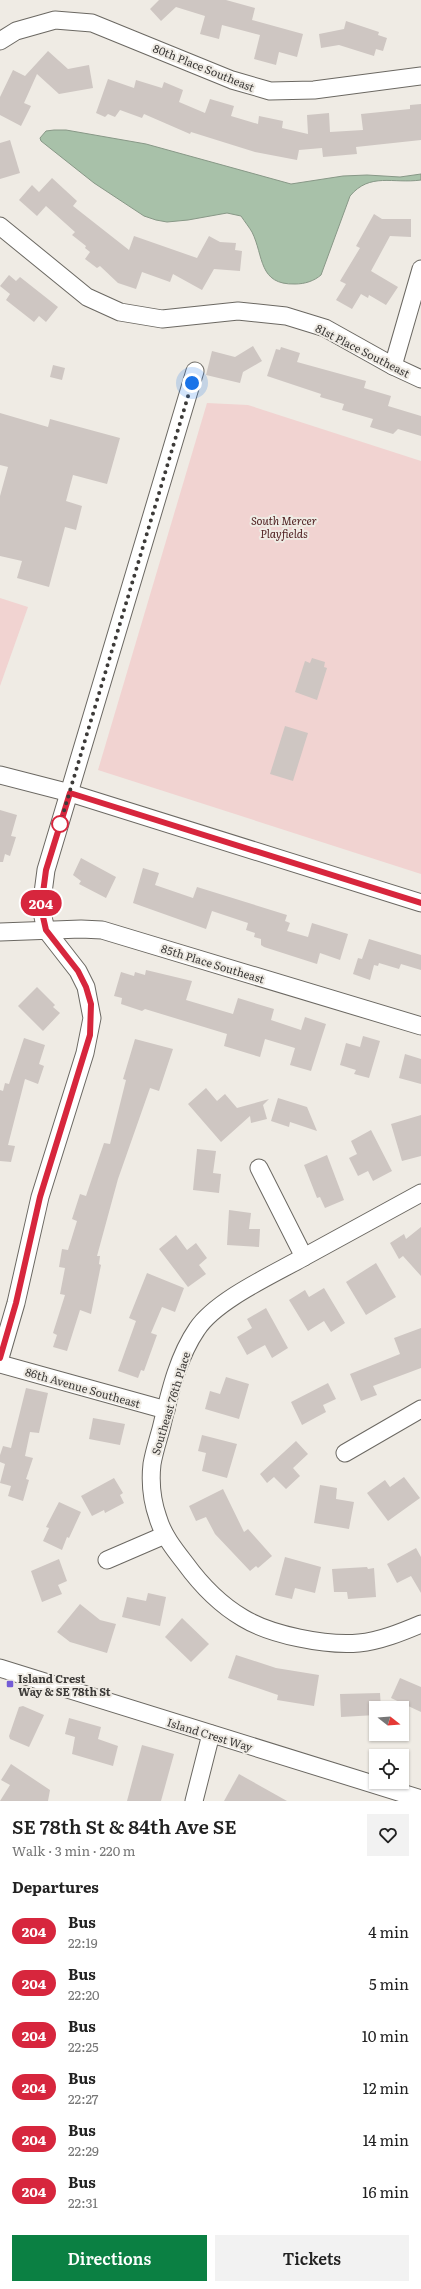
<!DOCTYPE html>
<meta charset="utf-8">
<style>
:root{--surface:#fff;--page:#f2f2f2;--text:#222;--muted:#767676;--accent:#0b8043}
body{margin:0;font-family:Literata,serif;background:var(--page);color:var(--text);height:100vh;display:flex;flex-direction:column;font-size:15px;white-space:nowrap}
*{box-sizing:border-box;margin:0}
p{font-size:13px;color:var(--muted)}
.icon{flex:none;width:22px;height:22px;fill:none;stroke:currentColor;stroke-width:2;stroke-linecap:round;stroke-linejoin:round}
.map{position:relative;height:1801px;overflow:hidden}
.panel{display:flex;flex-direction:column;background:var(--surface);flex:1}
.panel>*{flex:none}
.badge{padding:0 8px;border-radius:13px;font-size:14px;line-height:26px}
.needle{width:26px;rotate:107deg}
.tools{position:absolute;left:369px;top:1701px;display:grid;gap:8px}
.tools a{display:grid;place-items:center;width:40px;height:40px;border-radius:0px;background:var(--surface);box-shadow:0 1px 3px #0004;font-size:20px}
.you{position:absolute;width:20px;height:20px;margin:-10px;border:3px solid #fff;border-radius:50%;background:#1a73e8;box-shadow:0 0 0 6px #1a73e833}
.map>.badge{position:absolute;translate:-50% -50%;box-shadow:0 0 0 2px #fff}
h2{padding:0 12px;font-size:15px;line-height:36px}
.round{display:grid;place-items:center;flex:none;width:42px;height:42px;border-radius:0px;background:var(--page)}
.headline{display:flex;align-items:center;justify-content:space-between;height:68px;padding:0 12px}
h1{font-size:19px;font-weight:600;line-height:30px}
.cta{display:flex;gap:8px;margin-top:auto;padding:8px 12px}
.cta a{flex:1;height:46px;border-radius:0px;background:var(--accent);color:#fff;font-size:16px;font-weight:600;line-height:46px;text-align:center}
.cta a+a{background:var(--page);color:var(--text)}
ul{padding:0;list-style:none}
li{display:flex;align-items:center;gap:12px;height:52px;padding:0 12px}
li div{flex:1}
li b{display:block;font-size:15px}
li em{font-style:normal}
li .badge{min-width:44px;font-weight:700;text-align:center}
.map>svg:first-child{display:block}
.green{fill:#f1d3d1}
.water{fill:#a8c1a9;stroke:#889887}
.building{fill:#cec6c2}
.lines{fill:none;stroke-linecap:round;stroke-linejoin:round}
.minor-casing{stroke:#6b6862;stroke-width:19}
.minor{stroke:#fff;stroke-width:17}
.line-casing{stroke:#fff;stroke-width:9}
.line{stroke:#d7263d;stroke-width:6}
.walk{stroke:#3c3a38;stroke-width:4;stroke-dasharray:0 7.2}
.stop-dot{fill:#fff;stroke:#d7263d;stroke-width:2}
.poi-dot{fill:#745cd6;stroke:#efebe4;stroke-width:1.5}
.labels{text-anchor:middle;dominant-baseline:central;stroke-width:4;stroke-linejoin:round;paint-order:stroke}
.street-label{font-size:11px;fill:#3c3a38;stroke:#efebe4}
.park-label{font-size:11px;font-style:italic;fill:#4d1d1e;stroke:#efebe4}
.poi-label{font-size:11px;font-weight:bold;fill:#3c3a38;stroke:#efebe4;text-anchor:start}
</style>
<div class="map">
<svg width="421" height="1801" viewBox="0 0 421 1801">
<rect width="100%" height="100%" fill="#efebe4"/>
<!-- green -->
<g class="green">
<polygon points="207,403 248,405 421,461 421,874 98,770"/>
<polygon points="0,598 28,607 0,686"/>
</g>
<!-- water -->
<path class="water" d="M 54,130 L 66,130 L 146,144 L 291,184 L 343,176 L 367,175 L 400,177 L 421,174 L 421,180 C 393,184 370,172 350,196 L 321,275 C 314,281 305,284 295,284 C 258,285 264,256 252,232 C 249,227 245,222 241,216 L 227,213 L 188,220 L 167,222 L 156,220 L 144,216 L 94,183 L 41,141 L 40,138 L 46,131 Z"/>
<!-- building -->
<g class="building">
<polygon points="159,0 226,0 255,8 252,20 303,34 297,57 279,52 276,65 254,59 260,35 222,25 219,39 200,34 205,16 176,7 161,21 150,9"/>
<polygon points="346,21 379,32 378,35 387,38 383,51 376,49 374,56 339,45 321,48 319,34 344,29"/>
<polygon points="48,51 68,69 89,65 93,88 59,94 37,74 24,103 31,106 21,126 0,115 0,97 13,70 25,76"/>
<polygon points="108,79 134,88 136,80 162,88 164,82 183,90 179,102 205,113 210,99 234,106 231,116 258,124 259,116 283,121 282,128 308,134 307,115 329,113 330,132 363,130 361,114 410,109 410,105 421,104 421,140 356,147 357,154 323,157 322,148 299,150 297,160 255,152 191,132 190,134 144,114 142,118 120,110 115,117 108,114 105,117 96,113"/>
<polygon points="10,140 20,173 0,179 0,143"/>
<polygon points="52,178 77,201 73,206 129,250 134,236 197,258 209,236 220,242 236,243 235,250 242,251 240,271 214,269 202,290 173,274 170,282 142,272 136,289 118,283 100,266 97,268 85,259 90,252 85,248 86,246 72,235 75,232 46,206 37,216 19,200 32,185 39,192"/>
<polygon points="374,214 382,219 411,219 411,237 390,236 371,271 398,287 386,305 369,295 368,298 361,294 352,309 336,300 346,284 340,281 360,248 356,246"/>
<polygon points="9,275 16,281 20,277 58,307 46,322 39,316 34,322 6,300 10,294 0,286"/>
<polygon points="253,346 262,361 243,372 240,383 206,375 212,351 235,357"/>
<polygon points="281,347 300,353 297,362 366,381 364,388 391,396 388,406 421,416 421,436 398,429 393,434 370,427 373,419 342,410 344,404 320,397 321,394 267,376 276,349 280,350"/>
<polygon points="53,365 65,368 62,380 50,377"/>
<polygon points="0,413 48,427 50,419 120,438 107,484 73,475 66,501 82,506 76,530 65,527 49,587 17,578 22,561 0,556 0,496 8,467 0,465"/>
<polygon points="312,658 325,662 324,667 327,668 317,700 295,692 305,661 310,663"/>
<polygon points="285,726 308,733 293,781 270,774"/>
<polygon points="0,810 17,815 11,836 16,837 10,856 5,854 3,862 0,862"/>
<polygon points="81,858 116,877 106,898 79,884 81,881 73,875"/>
<polygon points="143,868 159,873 155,885 193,898 197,887 287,915 285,921 290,923 287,931 308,937 312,923 348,934 340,960 320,953 317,964 264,947 261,945 261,939 254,937 255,933 246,930 248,923 212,911 206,929 133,903"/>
<polygon points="369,939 421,955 421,970 401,964 399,969 379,963 378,966 374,965 370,980 353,974 358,958 362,959"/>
<polygon points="146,970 192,981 186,1000 233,1014 238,998 274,1009 271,1020 301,1030 305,1017 326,1024 311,1071 290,1065 295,1048 265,1039 260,1057 224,1046 227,1034 145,1009 142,1011 121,1004 122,998 114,996 121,972 134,976 135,972 145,975"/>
<polygon points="37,987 55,1005 53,1007 60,1013 43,1031 18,1006"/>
<polygon points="363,1036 380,1041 369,1078 354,1074 356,1070 340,1065 346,1043 360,1047"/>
<polygon points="24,1038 45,1045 39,1064 44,1066 38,1084 25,1079 8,1145 15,1146 11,1162 0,1161 0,1090 3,1091 5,1083 9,1084"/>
<polygon points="135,1039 173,1049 159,1091 150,1088 118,1179 97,1256 100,1256 99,1264 101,1265 91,1314 80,1310 67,1351 53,1347 57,1335 53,1333 65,1295 60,1294 65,1268 59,1267 62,1249 68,1250 77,1221 72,1219 80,1194 86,1196 104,1143 110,1144 126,1080 123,1079"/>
<polygon points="405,1054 421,1059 421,1084 399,1078"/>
<polygon points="206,1088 217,1101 225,1094 237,1108 269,1099 263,1105 267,1119 251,1123 250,1116 221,1142 188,1104"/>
<polygon points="278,1098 307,1107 317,1131 290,1122 289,1127 271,1121"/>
<polygon points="421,1115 421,1156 402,1161 391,1124"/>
<polygon points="371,1130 392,1171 373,1181 368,1171 358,1176 349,1158 357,1154 351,1141"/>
<polygon points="197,1149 216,1151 213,1173 221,1174 219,1193 193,1190"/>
<polygon points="327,1155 344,1200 325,1208 320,1197 317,1198 304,1165"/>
<polygon points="229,1210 251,1213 249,1229 260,1229 259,1247 227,1245"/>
<polygon points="421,1227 421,1276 403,1256 399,1259 390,1243 404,1234 406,1239"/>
<polygon points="176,1235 187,1250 196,1243 207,1258 199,1265 206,1274 188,1287 159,1249"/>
<polygon points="376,1263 396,1297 366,1315 346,1282"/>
<polygon points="147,1273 184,1288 175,1312 162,1307 151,1333 157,1335 144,1371 141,1370 138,1378 118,1371 136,1321 129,1318"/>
<polygon points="324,1288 345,1323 331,1332 324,1321 308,1331 289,1300 305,1290 309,1297"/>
<polygon points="266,1308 288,1348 272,1358 265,1345 247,1355 237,1337 252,1328 247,1319"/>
<polygon points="421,1328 421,1368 373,1386 377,1395 361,1401 350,1374 400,1354 394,1338"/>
<polygon points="226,1377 249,1384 239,1419 205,1409 210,1391 220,1394"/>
<polygon points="328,1383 336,1399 323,1405 326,1412 302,1425 291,1402"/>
<polygon points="26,1388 48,1393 39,1433 30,1432 25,1456 33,1458 26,1479 29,1480 23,1501 8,1496 11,1486 0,1483 5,1464 0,1462 0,1455 3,1446 11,1448"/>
<polygon points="93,1418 125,1424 120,1445 89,1439"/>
<polygon points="202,1435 237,1444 227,1478 202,1471 206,1453 198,1451"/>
<polygon points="296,1441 308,1454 293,1468 300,1476 286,1489 274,1477 267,1483 260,1474"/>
<polygon points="404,1477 420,1498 388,1521 367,1493 385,1480 390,1487"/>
<polygon points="114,1478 123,1493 120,1495 124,1503 105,1513 104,1510 92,1516 81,1496"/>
<polygon points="320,1485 337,1488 336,1499 354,1502 349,1529 314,1523"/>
<polygon points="223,1489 244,1532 248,1529 272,1556 258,1568 256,1566 250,1571 215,1534 206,1517 196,1521 189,1506"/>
<polygon points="59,1502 81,1512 69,1538 67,1537 62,1550 43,1541 49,1528 46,1527"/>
<polygon points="416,1548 421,1557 421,1593 411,1576 397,1583 387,1564"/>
<polygon points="285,1557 321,1567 315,1593 295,1588 292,1599 275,1595"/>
<polygon points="59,1559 67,1581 58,1585 62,1594 42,1602 31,1571"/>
<polygon points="367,1567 368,1569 374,1568 376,1597 348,1599 347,1592 334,1592 332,1569"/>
<polygon points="148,1593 166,1597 160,1626 122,1617 127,1597 146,1601"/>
<polygon points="80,1604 100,1620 116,1624 107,1653 70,1642 57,1632"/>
<polygon points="182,1618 209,1644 191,1662 165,1637"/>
<polygon points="236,1655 276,1668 319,1675 314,1706 277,1700 278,1695 228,1678"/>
<polygon points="400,1678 421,1687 421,1712 391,1698"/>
<polygon points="380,1693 381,1708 376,1708 376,1715 341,1717 340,1694"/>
<polygon points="23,1706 44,1715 29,1747 10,1739 9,1736 19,1707"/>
<polygon points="69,1718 101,1727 98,1739 118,1746 113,1766 72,1754 75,1737 65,1734"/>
<polygon points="142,1745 174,1754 161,1801 127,1801"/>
<polygon points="11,1764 50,1790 48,1801 0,1801 10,1785 1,1780"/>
<polygon points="239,1774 287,1801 224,1801"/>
</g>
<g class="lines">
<defs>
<g id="minor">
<polyline points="0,41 16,31 55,20 92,23 232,80 270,91 314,90 421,76"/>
<polyline points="0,226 87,297 120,312 162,319 238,311 286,316 325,328 393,366 421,379"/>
<polyline points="393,366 421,269"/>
<polyline points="0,775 70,793 421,903"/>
<polyline points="0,932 81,929 102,930 421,1026"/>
<path d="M 259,1168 L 304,1257 C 274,1274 216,1300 197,1329 C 177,1358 169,1396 161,1429 C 158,1440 154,1452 152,1464 C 150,1482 152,1501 158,1518 C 163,1535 174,1549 185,1563 C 201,1585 219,1604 243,1618 C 271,1635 326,1646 359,1643 C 380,1641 402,1632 421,1624"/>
<polyline points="304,1257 421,1193"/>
<polyline points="0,1358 16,1303 40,1197 85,1053 92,1018 86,987 78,971 46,930 41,908 46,870 195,371"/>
<polyline points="0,1364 166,1410"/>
<polyline points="345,1453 421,1409"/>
<polyline points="107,1560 165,1535"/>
<polyline points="0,1668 421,1799"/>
<polyline points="194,1801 211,1734"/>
</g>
</defs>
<!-- minor casing -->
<use href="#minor" class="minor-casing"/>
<!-- minor -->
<use href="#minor" class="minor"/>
</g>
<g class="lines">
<defs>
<polyline id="line" points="0,1358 16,1303 40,1197 90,1035 91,1004 86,987 78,971 46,930 41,908 46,870 70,793 421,903"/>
</defs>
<!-- line casing -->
<use href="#line" class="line-casing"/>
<!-- line -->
<use href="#line" class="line"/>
<!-- walk -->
<polyline class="walk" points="60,824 192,383"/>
</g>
<!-- markers -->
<circle class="stop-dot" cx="60" cy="824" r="8"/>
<rect class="poi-dot" x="6" y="1680" width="8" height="8" rx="2"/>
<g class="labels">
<!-- street labels -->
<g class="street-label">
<text transform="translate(204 67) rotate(22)">80th Place Southeast</text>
<text transform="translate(363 350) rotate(27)">81st Place Southeast</text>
<text transform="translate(213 963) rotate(17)">85th Place Southeast</text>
<text transform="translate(83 1387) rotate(16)">86th Avenue Southeast</text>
<text transform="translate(170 1403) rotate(-73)">Southeast 76th Place</text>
<text transform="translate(210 1734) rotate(17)">Island Crest Way</text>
</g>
<!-- park labels -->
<g class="park-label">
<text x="284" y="520">South Mercer<tspan x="284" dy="13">Playfields</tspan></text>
</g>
<!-- poi labels -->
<g class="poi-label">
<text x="18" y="1678">Island Crest<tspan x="18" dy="13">Way &amp; SE 78th St</tspan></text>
</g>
</g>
</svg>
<div class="tools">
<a><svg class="needle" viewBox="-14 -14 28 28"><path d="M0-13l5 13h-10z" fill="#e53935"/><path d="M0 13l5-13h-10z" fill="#767676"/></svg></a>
<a><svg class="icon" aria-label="locate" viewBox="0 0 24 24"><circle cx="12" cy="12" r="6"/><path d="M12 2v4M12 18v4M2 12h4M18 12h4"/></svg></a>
</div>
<div class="you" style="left:192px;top:383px"></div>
<b class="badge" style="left:41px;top:903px;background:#d7263d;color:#fff">204</b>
</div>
<section class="panel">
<div class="headline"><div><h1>SE 78th St &amp; 84th Ave SE</h1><p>Walk · 3 min · 220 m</p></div><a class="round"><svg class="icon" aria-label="heart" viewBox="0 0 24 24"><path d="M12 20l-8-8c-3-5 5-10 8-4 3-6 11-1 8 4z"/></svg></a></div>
<h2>Departures</h2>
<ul>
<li><span class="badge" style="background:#d7263d;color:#fff">204</span><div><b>Bus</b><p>22:19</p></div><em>4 min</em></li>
<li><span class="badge" style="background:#d7263d;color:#fff">204</span><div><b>Bus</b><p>22:20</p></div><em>5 min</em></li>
<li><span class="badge" style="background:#d7263d;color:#fff">204</span><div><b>Bus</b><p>22:25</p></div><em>10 min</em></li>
<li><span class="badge" style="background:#d7263d;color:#fff">204</span><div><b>Bus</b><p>22:27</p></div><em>12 min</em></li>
<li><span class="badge" style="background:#d7263d;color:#fff">204</span><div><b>Bus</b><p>22:29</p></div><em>14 min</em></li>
<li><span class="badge" style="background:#d7263d;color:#fff">204</span><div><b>Bus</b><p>22:31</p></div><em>16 min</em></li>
</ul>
<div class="cta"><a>Directions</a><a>Tickets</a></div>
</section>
